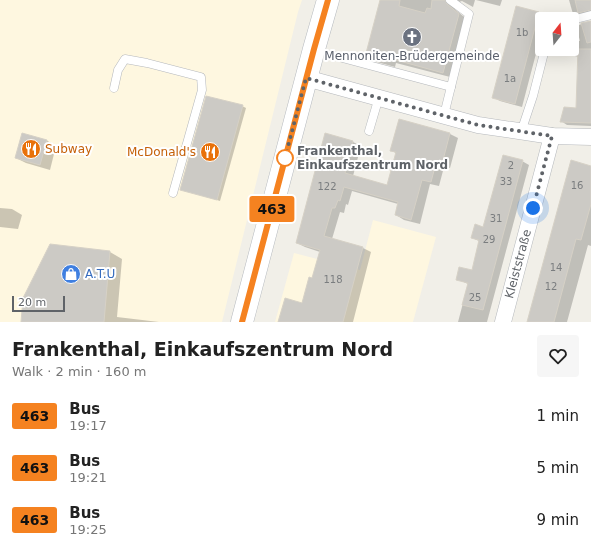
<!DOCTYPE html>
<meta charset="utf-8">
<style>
:root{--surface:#fff;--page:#f6f6f6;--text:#222;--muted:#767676}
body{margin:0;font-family:"DejaVu Sans",sans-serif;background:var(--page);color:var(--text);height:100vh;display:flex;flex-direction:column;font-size:15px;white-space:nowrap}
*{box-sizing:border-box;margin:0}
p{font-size:13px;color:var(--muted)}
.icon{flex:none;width:22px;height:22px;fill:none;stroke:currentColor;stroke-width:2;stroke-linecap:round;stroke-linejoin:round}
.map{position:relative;height:322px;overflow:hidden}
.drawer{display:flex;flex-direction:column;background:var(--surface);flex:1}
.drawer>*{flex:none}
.badge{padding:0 8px;border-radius:3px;font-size:14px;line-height:26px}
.needle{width:26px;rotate:17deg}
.tools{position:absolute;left:535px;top:12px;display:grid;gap:8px}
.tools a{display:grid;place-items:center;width:44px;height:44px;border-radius:4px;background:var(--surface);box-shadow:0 4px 16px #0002;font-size:20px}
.scale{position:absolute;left:12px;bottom:10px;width:53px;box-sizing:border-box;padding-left:4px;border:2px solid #5f6368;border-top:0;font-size:11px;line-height:14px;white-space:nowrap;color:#5f6368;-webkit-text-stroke:3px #fff;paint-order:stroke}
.you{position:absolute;width:20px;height:20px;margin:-10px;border:3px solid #fff;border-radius:50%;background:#1a73e8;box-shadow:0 0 0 6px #1a73e833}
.map>.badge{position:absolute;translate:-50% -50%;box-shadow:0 0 0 2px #fff}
.round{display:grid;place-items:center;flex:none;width:42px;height:42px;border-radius:4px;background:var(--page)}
.summary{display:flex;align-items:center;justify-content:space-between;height:68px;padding:0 12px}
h1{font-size:19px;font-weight:600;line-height:30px}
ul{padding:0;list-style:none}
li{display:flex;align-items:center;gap:12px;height:52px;padding:0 12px}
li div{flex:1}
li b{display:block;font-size:15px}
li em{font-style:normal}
li .badge{min-width:44px;font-weight:700;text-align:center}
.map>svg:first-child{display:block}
.commercial{fill:#fef7e0}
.shadow{fill:#0003}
.building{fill:#cccac5;stroke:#d6d1c6}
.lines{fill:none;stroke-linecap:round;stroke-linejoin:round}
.lane-casing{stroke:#b5b8bc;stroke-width:9}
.street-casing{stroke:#b5b8bc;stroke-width:17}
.secondary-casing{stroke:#b6babf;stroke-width:23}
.lane{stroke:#fff;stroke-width:8}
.street{stroke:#fff;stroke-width:16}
.secondary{stroke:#fff;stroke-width:22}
.line-casing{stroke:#fff;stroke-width:9}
.line{stroke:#f58220;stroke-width:6}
.walk{stroke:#5f6368;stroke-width:4;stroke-dasharray:0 7.2}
.stop-dot{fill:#fff;stroke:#f58220;stroke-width:2}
.labels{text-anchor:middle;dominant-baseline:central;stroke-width:4;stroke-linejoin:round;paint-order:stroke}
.number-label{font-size:10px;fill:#7a7d7f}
.worship-label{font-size:12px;fill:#5b616d;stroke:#fff}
.food-label{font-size:12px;fill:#c56008;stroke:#fff;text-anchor:start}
.stop-label{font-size:12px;font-weight:bold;fill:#5f6368;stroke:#fff;text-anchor:start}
.street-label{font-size:12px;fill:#5f6368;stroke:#fff}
.shop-label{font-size:12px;fill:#366cbe;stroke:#fff;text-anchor:start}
</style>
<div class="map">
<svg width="591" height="322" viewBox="0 0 591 322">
<rect width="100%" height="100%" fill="#f1efe8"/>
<!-- commercial -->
<g class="commercial">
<polygon points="0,0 302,0 298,12 222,322 0,322"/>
<polygon points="373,220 436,237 413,322 275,322 294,253 360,270"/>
</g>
<!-- shadow -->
<g class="shadow">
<polygon points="381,0 475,0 473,7 462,1 456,3 455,9 457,11 469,21 454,78 396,63 395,67 377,62 366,56"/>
<polygon points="476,0 502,0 500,6"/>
<polygon points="569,0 591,0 591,15 579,17 573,14"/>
<polygon points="517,7 539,13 545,17 545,19 542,19 542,48 538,46 522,107 500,101 493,97"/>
<polygon points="591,21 591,126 567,125 561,121 577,109 579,57 558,52 553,49 572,49 572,39 580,41 576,26"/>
<polygon points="242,106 246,108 220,201 181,189"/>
<polygon points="399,120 450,134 458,138 450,168 444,167 439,186 430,184 420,224 404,220 396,215 398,204 352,191 348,205 346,204 344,213 340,212 332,239 363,248 371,252 353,322 279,322 302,304 312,279 320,252 305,247 297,243 326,135 353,142 361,146 353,176 388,186 397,154 391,150"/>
<polygon points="46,140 56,146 50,170 26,163 16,158"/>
<polygon points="522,161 529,165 487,322 458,322 468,284 457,279 473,271 479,241 472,238 484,228"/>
<polygon points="591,167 591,246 588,245 567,322 528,322"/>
<polygon points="0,208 12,209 22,215 18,229 0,227"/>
<polygon points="110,252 122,259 117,317 159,322 22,322"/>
</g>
<!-- building -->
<g class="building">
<polygon points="380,0 400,0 399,6 425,13 427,8 431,9 432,0 445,0 447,4 459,14 443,73 385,57 384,62 365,57"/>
<polygon points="575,0 591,0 591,10 578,13"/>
<polygon points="516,6 539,12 515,104 492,98"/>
<polygon points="591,21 591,42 587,43 581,23"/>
<polygon points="578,49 591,49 591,123 560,122 564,107 576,108"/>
<polygon points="206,96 243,105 217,200 180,190"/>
<polygon points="399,119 450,133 442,164 436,163 431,182 422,180 411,220 395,215 398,202 344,187 340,201 338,200 335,208 332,208 324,236 363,247 343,322 278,322 285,298 302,303 309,277 312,278 320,250 296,243 325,133 353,141 345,173 387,185 396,152 390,151"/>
<polygon points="22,133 47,140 40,165 15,158"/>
<polygon points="503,155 523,160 483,310 462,305 468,283 456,280 459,267 472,270 479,240 471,238 475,224 483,227"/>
<polygon points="571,160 591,166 591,204 581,240 576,239 554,322 527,322"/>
<polygon points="50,244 110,251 104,322 21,322 23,298"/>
</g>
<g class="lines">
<defs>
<g id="lane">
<polyline points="572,20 591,15"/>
<polyline points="331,55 451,87"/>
<polyline points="114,88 118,70 125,59 147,63 201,77 202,90 173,193"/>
<polyline points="444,115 469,14 450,0"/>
<polyline points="369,131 379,97"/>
<polyline points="521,132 533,96 545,49"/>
</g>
<g id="street">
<polyline points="306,78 478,125 552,136 591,137"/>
<polyline points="503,322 552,136"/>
</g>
<polyline id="secondary" points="242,322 314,49 328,0"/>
</defs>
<!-- lane casing -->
<use href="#lane" class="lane-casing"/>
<!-- street casing -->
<use href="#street" class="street-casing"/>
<!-- secondary casing -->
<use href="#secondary" class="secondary-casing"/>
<!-- lane -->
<use href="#lane" class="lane"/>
<!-- street -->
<use href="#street" class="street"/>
<!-- secondary -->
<use href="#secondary" class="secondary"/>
</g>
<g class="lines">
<defs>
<polyline id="line" points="242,322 314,49 328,0"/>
</defs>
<!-- line casing -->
<use href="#line" class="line-casing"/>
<!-- line -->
<use href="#line" class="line"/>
<!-- walk -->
<polyline class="walk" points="285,158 306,78 478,125 552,136 533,208"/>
</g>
<!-- icons -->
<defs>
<symbol id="church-disc" viewBox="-11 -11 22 22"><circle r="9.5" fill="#6b7280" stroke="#fff"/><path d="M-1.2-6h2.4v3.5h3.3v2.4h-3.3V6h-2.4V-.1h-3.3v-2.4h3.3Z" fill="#fff"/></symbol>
<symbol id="restaurant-disc" viewBox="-11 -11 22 22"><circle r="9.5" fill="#e8710a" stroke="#fff"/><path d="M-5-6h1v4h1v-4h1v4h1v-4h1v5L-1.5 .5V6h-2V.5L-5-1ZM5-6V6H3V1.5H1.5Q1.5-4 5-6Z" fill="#fff"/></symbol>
<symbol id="shop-disc" viewBox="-11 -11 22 22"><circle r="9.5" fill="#3f7fe0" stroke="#fff"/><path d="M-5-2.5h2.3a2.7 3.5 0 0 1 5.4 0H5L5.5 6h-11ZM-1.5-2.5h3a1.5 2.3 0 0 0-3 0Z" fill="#fff"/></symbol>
</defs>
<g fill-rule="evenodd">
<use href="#church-disc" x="401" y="26" width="22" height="22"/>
<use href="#restaurant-disc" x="20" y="138" width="22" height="22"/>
<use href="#restaurant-disc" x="199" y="141" width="22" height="22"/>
<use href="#shop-disc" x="60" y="263" width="22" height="22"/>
</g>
<!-- markers -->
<circle class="stop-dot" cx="285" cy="158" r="8"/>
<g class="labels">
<!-- number labels -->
<g class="number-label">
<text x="522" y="32">1b</text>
<text x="510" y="78">1a</text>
<text x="511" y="165">2</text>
<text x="506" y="181">33</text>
<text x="577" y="185">16</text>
<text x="327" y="186">122</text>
<text x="496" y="218">31</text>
<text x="489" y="239">29</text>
<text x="556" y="267">14</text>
<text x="333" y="279">118</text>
<text x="551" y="286">12</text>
<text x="475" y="297">25</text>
</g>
<!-- worship labels -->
<g class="worship-label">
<text x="412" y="56">Mennoniten-Brüdergemeinde</text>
</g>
<!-- food labels -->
<g class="food-label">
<text x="45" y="149">Subway</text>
<text x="196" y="152" text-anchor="end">McDonald's</text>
</g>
<!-- stop labels -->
<g class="stop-label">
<text x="297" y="151">Frankenthal,<tspan x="297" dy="14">Einkaufszentrum Nord</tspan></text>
</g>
<!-- street labels -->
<g class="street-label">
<text transform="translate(518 264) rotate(-75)">Kleiststraße</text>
</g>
<!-- shop labels -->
<g class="shop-label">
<text x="85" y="274">A.T.U</text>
</g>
</g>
</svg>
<div class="tools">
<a><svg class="needle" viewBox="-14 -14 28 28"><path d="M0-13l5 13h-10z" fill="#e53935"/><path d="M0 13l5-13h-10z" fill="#767676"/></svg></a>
</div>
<div class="scale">20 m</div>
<div class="you" style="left:533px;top:208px"></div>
<b class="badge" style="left:272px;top:209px;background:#f58220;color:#111">463</b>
</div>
<section class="drawer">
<div class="summary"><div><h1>Frankenthal, Einkaufszentrum Nord</h1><p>Walk · 2 min · 160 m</p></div><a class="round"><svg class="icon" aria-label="heart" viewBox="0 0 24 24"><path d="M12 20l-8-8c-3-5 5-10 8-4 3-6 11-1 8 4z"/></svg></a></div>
<ul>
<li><span class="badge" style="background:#f58220;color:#111">463</span><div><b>Bus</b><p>19:17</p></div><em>1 min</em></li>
<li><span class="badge" style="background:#f58220;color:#111">463</span><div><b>Bus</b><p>19:21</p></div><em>5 min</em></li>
<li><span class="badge" style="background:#f58220;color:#111">463</span><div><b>Bus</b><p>19:25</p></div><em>9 min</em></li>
</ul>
</section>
